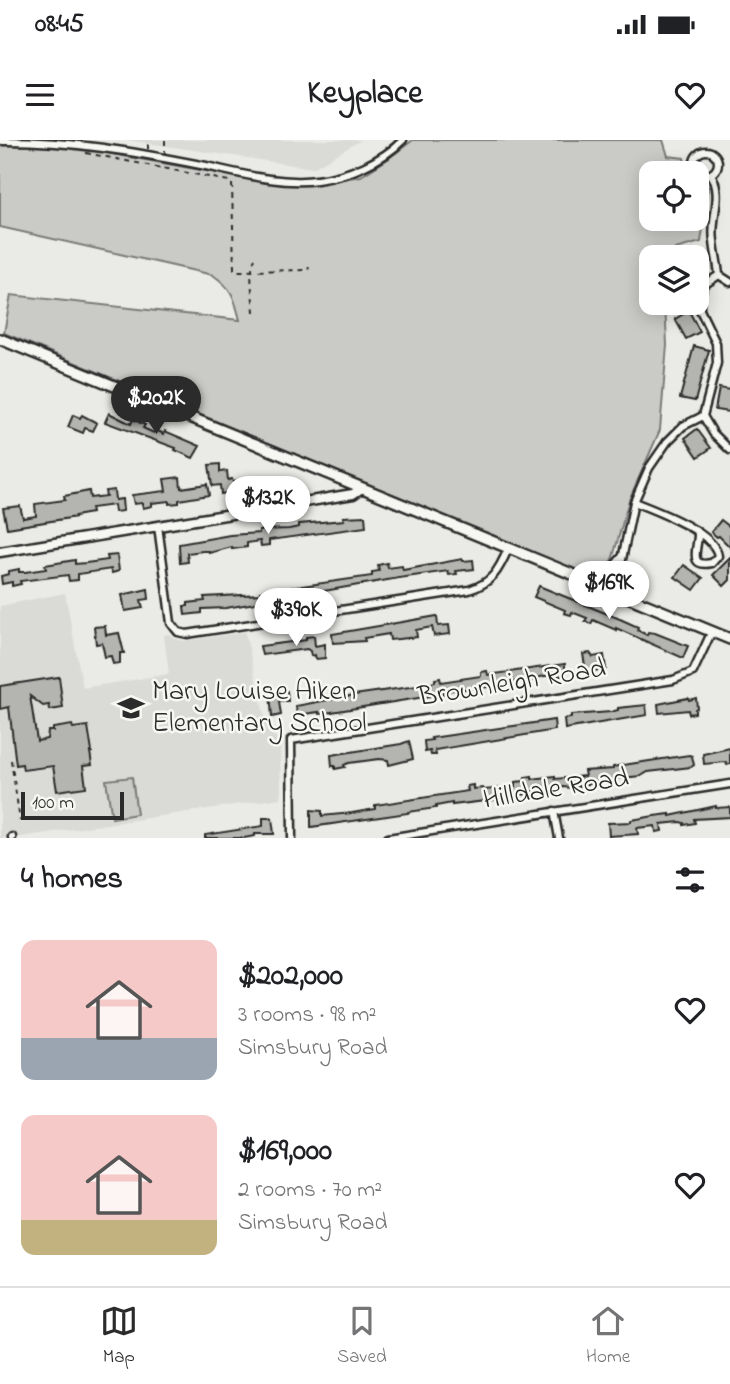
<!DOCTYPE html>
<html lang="en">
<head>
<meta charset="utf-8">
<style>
  body { margin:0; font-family:"Indie Flower",sans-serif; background:#f6f6f6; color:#202124; height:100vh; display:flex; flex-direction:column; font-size:26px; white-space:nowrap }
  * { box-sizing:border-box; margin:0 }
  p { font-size:23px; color:#757577 }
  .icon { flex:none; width:38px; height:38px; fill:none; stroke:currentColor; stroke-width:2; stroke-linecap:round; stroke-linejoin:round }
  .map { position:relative; height:698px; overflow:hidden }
  .details { display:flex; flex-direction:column; background:#fff; flex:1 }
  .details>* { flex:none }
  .controls { position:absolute; left:639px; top:21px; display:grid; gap:14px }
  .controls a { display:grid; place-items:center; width:70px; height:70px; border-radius:14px; background:#fff; box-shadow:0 4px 18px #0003; font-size:35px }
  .scale { position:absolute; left:21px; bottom:18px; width:103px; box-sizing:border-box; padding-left:7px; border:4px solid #2b2b2b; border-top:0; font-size:19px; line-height:24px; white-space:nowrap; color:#2b2b2b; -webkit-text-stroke:5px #f6f6f2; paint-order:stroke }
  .price { position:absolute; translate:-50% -60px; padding:0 16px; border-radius:24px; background:#fff; color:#222; font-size:23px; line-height:46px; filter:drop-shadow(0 2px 4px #0008) }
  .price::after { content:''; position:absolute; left:50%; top:42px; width:21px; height:16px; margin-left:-10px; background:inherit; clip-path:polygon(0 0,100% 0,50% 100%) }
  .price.current { background:#2b2b2b; color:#fff }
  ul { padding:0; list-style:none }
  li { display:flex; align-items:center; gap:21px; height:175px; padding:0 21px }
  li span { display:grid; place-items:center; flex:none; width:196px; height:140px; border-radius:14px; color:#555 }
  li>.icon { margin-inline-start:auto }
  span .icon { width:84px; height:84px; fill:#fffc; stroke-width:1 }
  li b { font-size:30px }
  h2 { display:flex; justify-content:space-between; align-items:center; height:84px; padding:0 21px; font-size:30px }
  .status { display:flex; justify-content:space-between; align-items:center; height:49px; padding:0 35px; background:#fff; direction:ltr }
  .status svg { height:19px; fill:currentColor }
  header { display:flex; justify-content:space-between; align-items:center; height:91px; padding:0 21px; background:#fff; font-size:32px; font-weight:800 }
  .tab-bar { display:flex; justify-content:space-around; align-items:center; height:98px; border-top:2px solid #e0e0e0; background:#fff; font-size:19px; color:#757577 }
  .tab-bar a { display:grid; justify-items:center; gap:4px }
  .tab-bar .current { color:#2b2b2b }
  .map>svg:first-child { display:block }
</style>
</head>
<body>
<div class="status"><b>08:45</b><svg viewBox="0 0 49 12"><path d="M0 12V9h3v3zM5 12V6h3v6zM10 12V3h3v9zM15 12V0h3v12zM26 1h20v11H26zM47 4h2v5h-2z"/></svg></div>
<header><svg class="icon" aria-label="menu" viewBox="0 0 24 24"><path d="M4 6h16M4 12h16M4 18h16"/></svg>Keyplace<svg class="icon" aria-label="heart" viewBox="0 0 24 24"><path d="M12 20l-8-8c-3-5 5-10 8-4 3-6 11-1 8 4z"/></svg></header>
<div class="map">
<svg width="730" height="698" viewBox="0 0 730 698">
  <rect width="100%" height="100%" fill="#eaeae6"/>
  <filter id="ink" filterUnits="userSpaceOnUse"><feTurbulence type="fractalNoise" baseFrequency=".0143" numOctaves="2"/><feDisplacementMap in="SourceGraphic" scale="14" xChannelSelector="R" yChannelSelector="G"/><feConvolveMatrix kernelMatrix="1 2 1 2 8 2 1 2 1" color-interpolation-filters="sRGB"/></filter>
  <g filter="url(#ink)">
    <g fill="#dadad6">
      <path d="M127 0H361L313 28Z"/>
      <path d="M65 453 83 548 169 534 164 495 169 494 176 499 185 501 245 492 267 588 280 601 281 658 14 698H0V466Z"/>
    </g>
    <g fill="#cacac7" stroke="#7a7a79" stroke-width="2">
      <path d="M413 0H663L668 16 684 18 687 33H651V79H696L697 39 709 47 701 102 675 109 670 117H651V163H665L667 205 660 290 629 360 613 417 602 442 4 193 11 155 240 180C234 157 233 149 213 135L0 87V5L68 6 284 45 325 42 361 36 388 19Z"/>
      <path d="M132 637 137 674 112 678 106 640Z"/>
    </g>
    <g fill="#b4b4b1" stroke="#2b2b2b" stroke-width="2">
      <path d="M689 171 700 192 686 199 675 179Z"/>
      <path d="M694 206 709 210 695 261 680 258Z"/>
      <path d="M719 248 730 250V272L715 270Z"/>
      <path d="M109 273 131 284 133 279 145 285 143 288 154 293 156 290 164 294 165 291 200 306 193 318 175 310 176 308 105 282Z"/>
      <path d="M73 275 80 278 82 275 97 283 93 291 85 288 83 293 68 287Z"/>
      <path d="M697 289 711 308 698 317 685 298Z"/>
      <path d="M220 324V332L227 331 228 340 232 339 233 342 258 338 260 346 221 354 220 345 212 346 209 325Z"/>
      <path d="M180 337 181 348 207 344 209 355 179 360V363L169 364V361L152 363V366L143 368 142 363 134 364 132 355 166 351 164 339Z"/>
      <path d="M114 350 115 360 122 359 123 371 115 372 114 365 91 368 92 373 75 376 76 377 7 388 3 368 20 366 23 378 36 376 35 364 65 360 64 356 89 351 90 358 106 356 105 351Z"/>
      <path d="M365 376 366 387 269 400V405L261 406 260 401 247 403V407L232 409V407L209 413V411H203L187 413 188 422 180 423 179 404 230 395 259 393V390L289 389 299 387V384L344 380 343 377Z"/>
      <path d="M721 380 730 387V407L719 396 717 397 711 392Z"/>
      <path d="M117 415 119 431 112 433 111 429 78 434V440L69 441 68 435 20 441 21 444 12 446V442L2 444 1 436 9 434V431L19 429V432H25L46 429 45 425 75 420V424L86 423 108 420 107 416Z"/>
      <path d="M730 418V440L724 446 713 435Z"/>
      <path d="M462 419 463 421 473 420 474 429 456 431 457 434 449 435 448 431 399 438 226 468 202 469V473L185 475 184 466H188V463L205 461 204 457 261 454 260 452 372 436V432L379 431 378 425 387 423 388 428 402 426 403 430Z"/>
      <path d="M684 425 703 438 694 450 675 437Z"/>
      <path d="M539 446 620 479 638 487 637 490 647 495 648 492 655 493 688 506 683 518 616 488V490L593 480 591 484 585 481 587 478 572 472 571 475 564 473 565 470 534 457Z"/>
      <path d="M148 449 149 459 141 460 143 468 125 471 122 455Z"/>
      <path d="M437 476 438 486 449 485 450 494 434 496 432 487 416 490 417 497 390 500 389 494 364 498 365 501 333 503 332 494Z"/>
      <path d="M105 486 106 495 119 493 124 513H120V523L113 524 111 516 105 517 102 503 96 504 94 487Z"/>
      <path d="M314 496 315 506 325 504V518L316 519 315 515 311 516 310 511 307 509 262 515 260 506 306 500V497Z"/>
      <path d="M590 513 593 517 604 515 606 529 586 532 583 514Z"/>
      <path d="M565 524V536H544L537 538V540L499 543V546L443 551V554L406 560 319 574V572L297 575 296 566 354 555 424 545 435 542V539L440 538 441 542 481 536V532L487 531 488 535Z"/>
      <path d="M59 537 63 568 50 570 49 565 43 566 30 556 37 601 47 599 48 591H53V588L72 585 73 588 88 586 92 612H90L92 625 83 626 86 647 57 651 53 626 23 630 22 624 16 625 9 567 0 569V546Z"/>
      <path d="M287 551 288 561 279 562 281 575 272 577 270 553Z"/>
      <path d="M688 558 689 560 696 558 697 568 695 569V573L689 574 688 570 659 573 658 564Z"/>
      <path d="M646 565 647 575 565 589 564 579 571 578V575L611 572 618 570V568Z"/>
      <path d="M554 580 555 590 435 610 436 615H431L430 611 425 612 424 601 432 600 431 598Z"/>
      <path d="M409 601 413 619 389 625 388 620 379 619 349 623 344 625 345 627 335 629V626H332L331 615 401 604Z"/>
      <path d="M730 608V624L727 625 726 622 704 624 703 614Z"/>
      <path d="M689 615 692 616 694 625 691 627 648 632 641 636 601 640 598 642 571 648 563 647 540 652 528 651V654L501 657V659L452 665V663L436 666V668L408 672V673L311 687V670L322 671V676L352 673 375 669V665L468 651 467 646 473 645V649L483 648 484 650 515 647V642L525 641V637L532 636V639L555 636V639L585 636 584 631 613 629V627L623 625Z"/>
      <path d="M716 666V668L730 667V677L694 679 695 683 684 685V683L680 682 661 684 662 691 656 692 655 686 637 688 638 694 609 696 608 683 631 682V680L654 676 670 674V676Z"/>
      <path d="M263 678H272L274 694H255V696L244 698H205V695L263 686Z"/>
    </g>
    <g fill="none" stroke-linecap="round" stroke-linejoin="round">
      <g stroke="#2b2b2b" stroke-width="11">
        <g id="minor">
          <path d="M0 1C68 0 135 12 201 25 239 33 279 45 317 40 348 36 381 22 403 0"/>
          <circle cx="706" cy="23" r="12"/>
          <path d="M711 34C724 56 710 78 714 101 715 113 718 124 719 135"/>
          <path d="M730 142 719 135 704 145 700 158V170L716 203 717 223 703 276 713 293 730 310"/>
          <path d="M634 362C654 370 715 392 718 416L712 423C687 428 698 409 698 394"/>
          <path d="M158 386 171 483 178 492 187 494 469 450C492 443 499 430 508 409"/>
          <path d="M606 449 615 425 621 418"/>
          <path d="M615 453 634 362 649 328 667 302 683 286 703 276"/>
          <path d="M554 671 559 698"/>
          <path d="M12 697V698"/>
          <path d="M292 698 291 600 673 540 693 532 712 491"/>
          <path d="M388 698 730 644"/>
        </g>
      </g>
      <g stroke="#2b2b2b" stroke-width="13">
        <path id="tertiary" d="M0 412 353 354 362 348"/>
      </g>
      <g stroke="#2b2b2b" stroke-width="14">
        <path id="secondary" d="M0 199 730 499"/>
      </g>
      <g stroke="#2b2b2b" stroke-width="2" stroke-dasharray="5 5" stroke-linecap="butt">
        <path d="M165 0V13"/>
        <path d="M148 9V0"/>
        <path d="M86 13 229 41 232 44 234 129 238 131 308 130 309 127"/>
        <path d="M254 172C253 156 248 132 255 118"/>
        <path d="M11 620 20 681"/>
      </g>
      <use href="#minor" stroke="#f6f6f2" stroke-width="6"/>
      <use href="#tertiary" stroke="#f6f6f2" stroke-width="8"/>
      <use href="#secondary" stroke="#f6f6f2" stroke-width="9"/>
    </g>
  </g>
  <defs>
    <g id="school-bare" transform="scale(2.1)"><path d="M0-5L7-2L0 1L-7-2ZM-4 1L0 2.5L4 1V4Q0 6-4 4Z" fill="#2b2b2b" stroke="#f6f6f2" stroke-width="2.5" paint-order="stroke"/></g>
  </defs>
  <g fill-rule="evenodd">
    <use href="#school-bare" x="131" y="568"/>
  </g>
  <g text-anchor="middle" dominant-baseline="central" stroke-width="5" stroke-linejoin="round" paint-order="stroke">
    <g font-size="28" fill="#2b2b2b" stroke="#f6f6f2">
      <text transform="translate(512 544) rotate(-9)">Brownleigh Road</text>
      <text transform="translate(556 650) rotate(-9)">Hilldale Road</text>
    </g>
    <g font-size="28" fill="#2b2b2b" stroke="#f6f6f2" text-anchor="start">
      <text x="152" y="552">Mary Louise Aiken<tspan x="152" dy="32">Elementary School</tspan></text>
    </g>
  </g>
</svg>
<div class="controls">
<a><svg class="icon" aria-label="locate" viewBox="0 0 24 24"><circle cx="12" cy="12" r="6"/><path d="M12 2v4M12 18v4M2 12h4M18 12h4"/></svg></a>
<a><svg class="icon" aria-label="layers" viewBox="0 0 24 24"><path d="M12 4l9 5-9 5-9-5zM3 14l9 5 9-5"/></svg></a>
</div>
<div class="scale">100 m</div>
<b class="price current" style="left:156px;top:296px">$202K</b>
<b class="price" style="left:268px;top:396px">$132K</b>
<b class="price" style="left:609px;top:481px">$169K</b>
<b class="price" style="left:296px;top:508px">$390K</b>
</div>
<section class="details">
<h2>4 homes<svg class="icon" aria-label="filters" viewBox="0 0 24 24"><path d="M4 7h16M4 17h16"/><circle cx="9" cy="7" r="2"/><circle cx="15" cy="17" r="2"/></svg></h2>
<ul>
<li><span style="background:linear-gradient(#f6c9c9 70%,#9aa5b1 0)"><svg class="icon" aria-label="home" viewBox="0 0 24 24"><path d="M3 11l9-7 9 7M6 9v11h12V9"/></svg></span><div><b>$202,000</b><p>3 rooms · 98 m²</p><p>Simsbury Road</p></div><svg class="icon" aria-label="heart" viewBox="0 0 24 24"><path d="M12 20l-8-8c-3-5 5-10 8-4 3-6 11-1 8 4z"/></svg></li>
<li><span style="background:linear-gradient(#f6c9c9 75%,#c2b280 0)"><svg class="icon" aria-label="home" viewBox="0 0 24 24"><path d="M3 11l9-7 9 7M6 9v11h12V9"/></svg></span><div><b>$169,000</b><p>2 rooms · 70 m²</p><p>Simsbury Road</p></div><svg class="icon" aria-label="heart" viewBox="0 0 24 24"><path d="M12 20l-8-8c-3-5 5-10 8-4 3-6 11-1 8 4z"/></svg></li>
</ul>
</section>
<nav class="tab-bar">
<a class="current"><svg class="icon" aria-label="map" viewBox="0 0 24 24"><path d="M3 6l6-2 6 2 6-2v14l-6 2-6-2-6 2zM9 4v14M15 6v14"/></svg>Map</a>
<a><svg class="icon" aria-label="saved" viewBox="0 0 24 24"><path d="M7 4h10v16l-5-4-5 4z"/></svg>Saved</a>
<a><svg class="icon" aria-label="home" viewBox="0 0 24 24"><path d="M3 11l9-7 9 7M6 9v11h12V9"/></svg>Home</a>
</nav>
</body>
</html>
